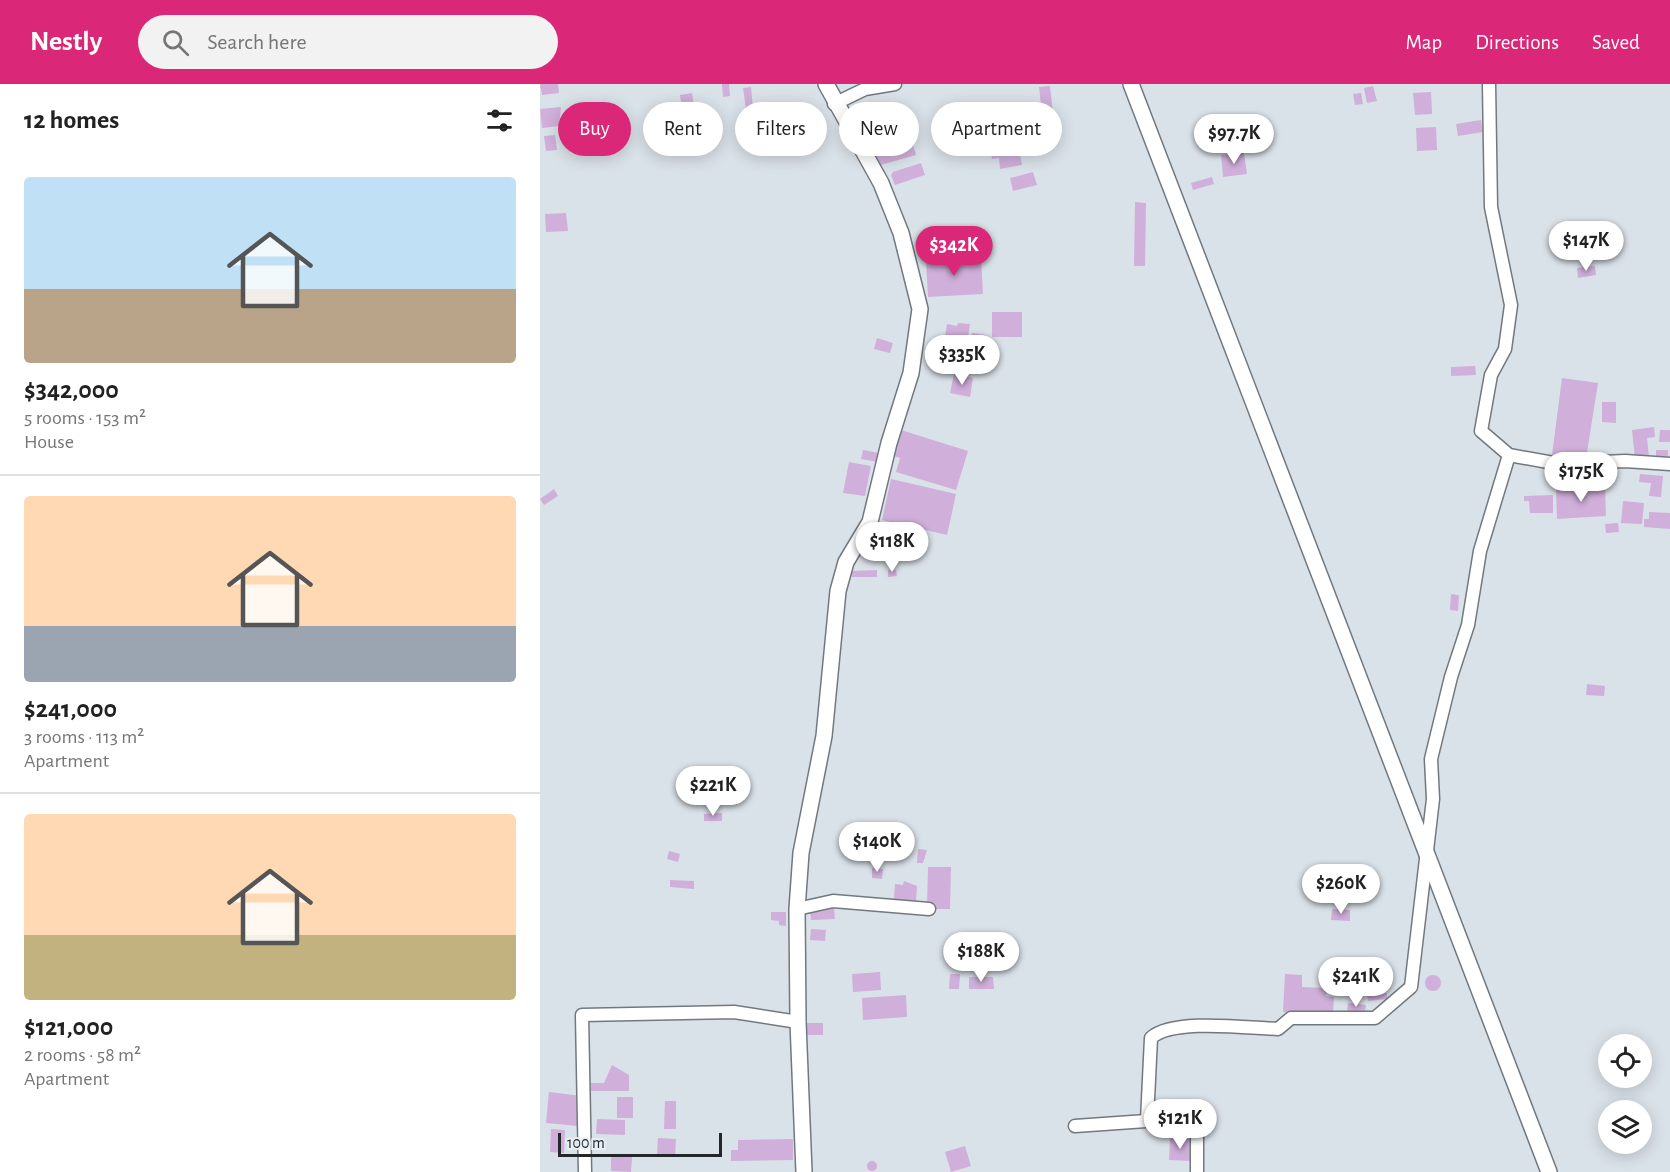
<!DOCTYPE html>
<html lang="en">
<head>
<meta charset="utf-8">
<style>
  body { margin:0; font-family:"Alegreya Sans",sans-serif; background:#f2f2f2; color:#222; height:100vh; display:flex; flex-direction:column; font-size:22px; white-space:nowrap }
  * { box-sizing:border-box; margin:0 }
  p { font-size:20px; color:#767676 }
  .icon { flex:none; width:33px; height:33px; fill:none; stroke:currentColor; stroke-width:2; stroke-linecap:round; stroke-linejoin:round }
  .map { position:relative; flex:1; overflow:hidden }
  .drawer { display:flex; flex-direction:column; background:#fff; width:540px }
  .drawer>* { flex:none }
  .banner { position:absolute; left:18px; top:18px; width:570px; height:54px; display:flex; gap:12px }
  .buttons { position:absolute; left:1058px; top:950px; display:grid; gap:12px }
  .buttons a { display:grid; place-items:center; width:54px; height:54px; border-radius:50%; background:#fff; box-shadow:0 3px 15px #0003; font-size:30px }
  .scale { position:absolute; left:18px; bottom:15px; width:164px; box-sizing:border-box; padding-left:6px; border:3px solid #232729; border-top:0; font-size:16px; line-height:21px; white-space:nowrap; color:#232729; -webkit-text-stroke:4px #e7f0f6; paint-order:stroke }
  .price { position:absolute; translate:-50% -51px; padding:0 14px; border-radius:21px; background:#fff; color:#222; font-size:20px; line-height:39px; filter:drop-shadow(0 2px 3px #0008) }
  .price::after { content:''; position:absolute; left:50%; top:36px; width:18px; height:14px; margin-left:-9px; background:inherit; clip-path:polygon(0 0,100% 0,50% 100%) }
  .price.current { background:#db2777; color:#fff }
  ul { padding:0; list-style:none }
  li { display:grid; align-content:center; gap:12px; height:318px; padding:0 24px }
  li+li { border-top:2px solid #e0e0e0 }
  li span { display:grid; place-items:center; height:186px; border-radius:6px; color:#555 }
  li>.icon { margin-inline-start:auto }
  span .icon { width:108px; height:108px; fill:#fffc; stroke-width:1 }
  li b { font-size:26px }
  h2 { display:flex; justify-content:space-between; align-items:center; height:72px; padding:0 24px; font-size:26px }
  .pill { padding:0 21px; border-radius:27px; background:#fff; box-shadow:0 3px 15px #0003; font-size:21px; line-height:54px }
  .pill.current { background:#db2777; color:#fff }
  header { display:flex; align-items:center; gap:36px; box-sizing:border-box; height:84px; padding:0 30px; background:#db2777; color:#fff }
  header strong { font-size:28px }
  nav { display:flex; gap:33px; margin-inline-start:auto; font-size:21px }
  .search { width:420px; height:54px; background:#f2f2f2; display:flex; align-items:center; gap:15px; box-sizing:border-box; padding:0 21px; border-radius:33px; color:#767676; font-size:22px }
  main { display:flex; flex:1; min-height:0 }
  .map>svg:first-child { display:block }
</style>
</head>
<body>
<header>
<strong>Nestly</strong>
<div class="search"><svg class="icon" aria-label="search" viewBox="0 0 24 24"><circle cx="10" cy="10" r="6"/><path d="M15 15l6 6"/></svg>Search here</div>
<nav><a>Map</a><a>Directions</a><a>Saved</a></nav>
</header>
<main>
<section class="drawer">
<h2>12 homes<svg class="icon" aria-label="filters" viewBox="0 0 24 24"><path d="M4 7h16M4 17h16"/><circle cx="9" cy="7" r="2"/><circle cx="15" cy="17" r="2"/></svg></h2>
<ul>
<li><span style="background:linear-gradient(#bfe0f5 60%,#b9a48a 0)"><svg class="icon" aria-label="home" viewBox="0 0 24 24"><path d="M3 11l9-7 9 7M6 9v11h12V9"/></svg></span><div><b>$342,000</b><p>5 rooms · 153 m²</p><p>House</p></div></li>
<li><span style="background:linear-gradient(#ffd9b3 70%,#9aa5b1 0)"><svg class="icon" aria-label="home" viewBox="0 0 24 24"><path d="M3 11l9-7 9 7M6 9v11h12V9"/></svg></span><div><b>$241,000</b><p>3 rooms · 113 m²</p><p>Apartment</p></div></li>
<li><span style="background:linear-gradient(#ffd9b3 65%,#c2b280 0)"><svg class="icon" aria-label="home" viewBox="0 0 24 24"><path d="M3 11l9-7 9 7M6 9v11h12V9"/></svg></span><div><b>$121,000</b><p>2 rooms · 58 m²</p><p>Apartment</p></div></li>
</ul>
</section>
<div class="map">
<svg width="1130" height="1088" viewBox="0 0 1130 1088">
  <rect width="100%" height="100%" fill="#dae2e9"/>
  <g fill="#d0afda">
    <path d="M0 0H18L19 9 2 11Z"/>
    <path d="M182 0H189L190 12 183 13Z"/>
    <path d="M510 2 513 29 483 33 482 24 501 21 499 3Z"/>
    <path d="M833 2 837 17 827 19 824 4Z"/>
    <path d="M211 3 213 24 206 25 203 4Z"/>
    <path d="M891 8 892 30 875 31 873 9Z"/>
    <path d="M152 9 155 29 143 31 140 11Z"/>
    <path d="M821 9 823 20 815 21 813 10Z"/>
    <path d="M231 19 232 27 225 28 224 20Z"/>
    <path d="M21 23 19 42 2 44 0 25Z"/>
    <path d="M461 26 464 44 475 42 482 81 460 85 459 74 452 75 444 29Z"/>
    <path d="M279 31 284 50 265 55 260 37Z"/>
    <path d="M941 36 943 48 918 52 916 40Z"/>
    <path d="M896 43 897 66 877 67 876 44Z"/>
    <path d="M726 48 728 58 718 60 715 50Z"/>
    <path d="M512 49 513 58 489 62 487 54Z"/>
    <path d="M15 51 17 66 6 67 4 52Z"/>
    <path d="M253 53 258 69 254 70 248 54Z"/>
    <path d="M371 54 376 71 337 82 333 65Z"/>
    <path d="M704 69 707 90 683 93 681 71Z"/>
    <path d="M381 79 385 91 355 101 351 91 353 88Z"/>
    <path d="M493 88 497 101 473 107 470 94Z"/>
    <path d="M672 93 674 100 653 106 651 99Z"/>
    <path d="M595 118 606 119 605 182H594Z"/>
    <path d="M26 129 28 147 6 148 5 130Z"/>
    <path d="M441 173 443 210 388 213 386 176Z"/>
    <path d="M1055 182 1056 191 1038 194 1037 184Z"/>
    <rect x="452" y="228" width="30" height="25"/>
    <path d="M418 239 430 240 426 267 403 264 407 240 417 242Z"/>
    <path d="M432 249 446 251 442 283 428 282Z"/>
    <path d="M337 254 353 259 350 269 334 265Z"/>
    <path d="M935 282 936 291 911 292V283Z"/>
    <path d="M414 290 433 294 430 313 410 309Z"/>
    <path d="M1022 294 1058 299 1046 375 1012 371Z"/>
    <path d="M1062 318H1076V339L1062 338Z"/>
    <path d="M1114 343 1115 353 1107 354 1109 373 1095 375 1092 346Z"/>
    <path d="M361 346 428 367 416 406 356 388 360 374 353 372Z"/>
    <path d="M1120 346H1130V358H1119Z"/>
    <path d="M323 366 339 369 338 378 321 375Z"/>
    <path d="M1116 366H1128V376L1116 375Z"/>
    <path d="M309 378 331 382 325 412 303 409Z"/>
    <path d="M1100 390 1123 392 1121 413 1109 412 1111 399 1099 398Z"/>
    <path d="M351 395 416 410 407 451 342 436Z"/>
    <path d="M1065 404 1066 432 1017 435 1016 406Z"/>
    <path d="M14 405 18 412 4 421 0 415Z"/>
    <path d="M1013 411V429H990L989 417H984V412Z"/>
    <path d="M1083 417 1104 419 1102 440 1081 439Z"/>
    <path d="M1109 428 1130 429V445L1104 443V435H1109Z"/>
    <path d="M1078 439 1079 448 1066 449 1065 440Z"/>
    <path d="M337 486V493H312V487Z"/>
    <path d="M348 486H356L357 492 348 493Z"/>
    <path d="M911 510 919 511 918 527 910 526Z"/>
    <path d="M1047 600 1065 602 1064 612 1046 611Z"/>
    <path d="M182 729V737H164V730Z"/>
    <path d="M378 765 387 766 383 779H377Z"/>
    <path d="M129 767 140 770 138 778 127 775Z"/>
    <path d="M388 783H411L410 825H387Z"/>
    <path d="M332 784 343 785 342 795 332 794Z"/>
    <path d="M130 796 154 797V805L130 803Z"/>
    <path d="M364 797 377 802 376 817 354 815 355 800 363 801Z"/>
    <path d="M294 823 295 835 271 836 270 825Z"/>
    <path d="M792 825 810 826V837L791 836Z"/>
    <path d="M231 828H246V842L239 841V837L231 836Z"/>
    <path d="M271 845 286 846 285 857 270 856Z"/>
    <path d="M340 888 341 906 313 908 312 890Z"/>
    <path d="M410 890H420L419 905H409Z"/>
    <path d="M745 890 762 891V903L787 904 786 912 794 913 793 930 743 928Z"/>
    <circle cx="893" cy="899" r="8"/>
    <path d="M429 893H453L454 905H429Z"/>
    <path d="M847 909V915L828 917 827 911Z"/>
    <path d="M366 911 367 933 323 936 322 914Z"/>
    <path d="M808 919 826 921 825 929 807 927Z"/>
    <rect x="266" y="939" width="17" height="12"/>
    <path d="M72 981 89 991V1007H51V999H64Z"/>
    <path d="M9 1008 42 1012 38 1042 6 1039Z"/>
    <rect x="77" y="1013" width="16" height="21"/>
    <path d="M125 1017H136V1045H124Z"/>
    <path d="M57 1035 85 1036V1051L56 1050Z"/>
    <path d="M11 1045 25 1046 24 1069 10 1068Z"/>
    <path d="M118 1054 136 1055 135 1072 117 1071Z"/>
    <path d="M630 1054 652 1055 651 1077 629 1076Z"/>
    <path d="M253 1055V1076L191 1077V1066H198V1056Z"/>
    <path d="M425 1062 431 1082 411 1088 405 1068Z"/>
    <path d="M71 1073H92L91 1088 71 1087Z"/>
    <circle cx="332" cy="1082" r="5"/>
  </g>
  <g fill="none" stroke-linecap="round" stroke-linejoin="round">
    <g stroke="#71797f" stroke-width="15">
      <g id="minor">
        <path d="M949 0 951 123 971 221 965 265 951 291 941 347 969 371 1019 380 1085 377 1130 380"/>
        <path d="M294 20 325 5 355 0"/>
        <path d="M257 825 293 817 389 825"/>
        <path d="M607 1036 611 954C633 934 707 944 738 945L751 934H835L871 903 893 715 891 675 911 593 928 541 940 467 969 371"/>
        <path d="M535 1042 649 1034 657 1047V1088"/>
        <path d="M45 1088 42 931 194 928 258 938"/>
      </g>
    </g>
    <g stroke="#71797f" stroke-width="18">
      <g id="tertiary">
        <path d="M591 0 1009 1088"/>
        <path d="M264 1088 258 938 257 825 261 769 284 652 298 507 306 478 330 438 349 359 371 289 380 225 361 149 341 99 286 0"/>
      </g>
    </g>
    <use href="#minor" stroke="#fff" stroke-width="12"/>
    <use href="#tertiary" stroke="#fff" stroke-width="15"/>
  </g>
</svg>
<div class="buttons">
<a><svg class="icon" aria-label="locate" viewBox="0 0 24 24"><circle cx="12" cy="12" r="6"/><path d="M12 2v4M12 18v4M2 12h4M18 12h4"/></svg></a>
<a><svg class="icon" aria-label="layers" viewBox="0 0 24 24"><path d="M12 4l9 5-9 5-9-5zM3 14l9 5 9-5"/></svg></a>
</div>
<div class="scale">100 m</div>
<b class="price" style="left:694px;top:81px">$97.7K</b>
<b class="price" style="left:1046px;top:188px">$147K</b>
<b class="price current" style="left:414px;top:193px">$342K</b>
<b class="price" style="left:422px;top:302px">$335K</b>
<b class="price" style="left:1041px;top:419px">$175K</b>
<b class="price" style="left:352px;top:489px">$118K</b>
<b class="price" style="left:173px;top:733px">$221K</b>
<b class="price" style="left:337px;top:789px">$140K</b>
<b class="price" style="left:801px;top:831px">$260K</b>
<b class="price" style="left:441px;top:899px">$188K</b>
<b class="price" style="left:816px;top:924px">$241K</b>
<b class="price" style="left:640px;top:1066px">$121K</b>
<div class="banner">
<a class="pill current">Buy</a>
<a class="pill">Rent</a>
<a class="pill">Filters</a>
<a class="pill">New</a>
<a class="pill">Apartment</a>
</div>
</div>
</main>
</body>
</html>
